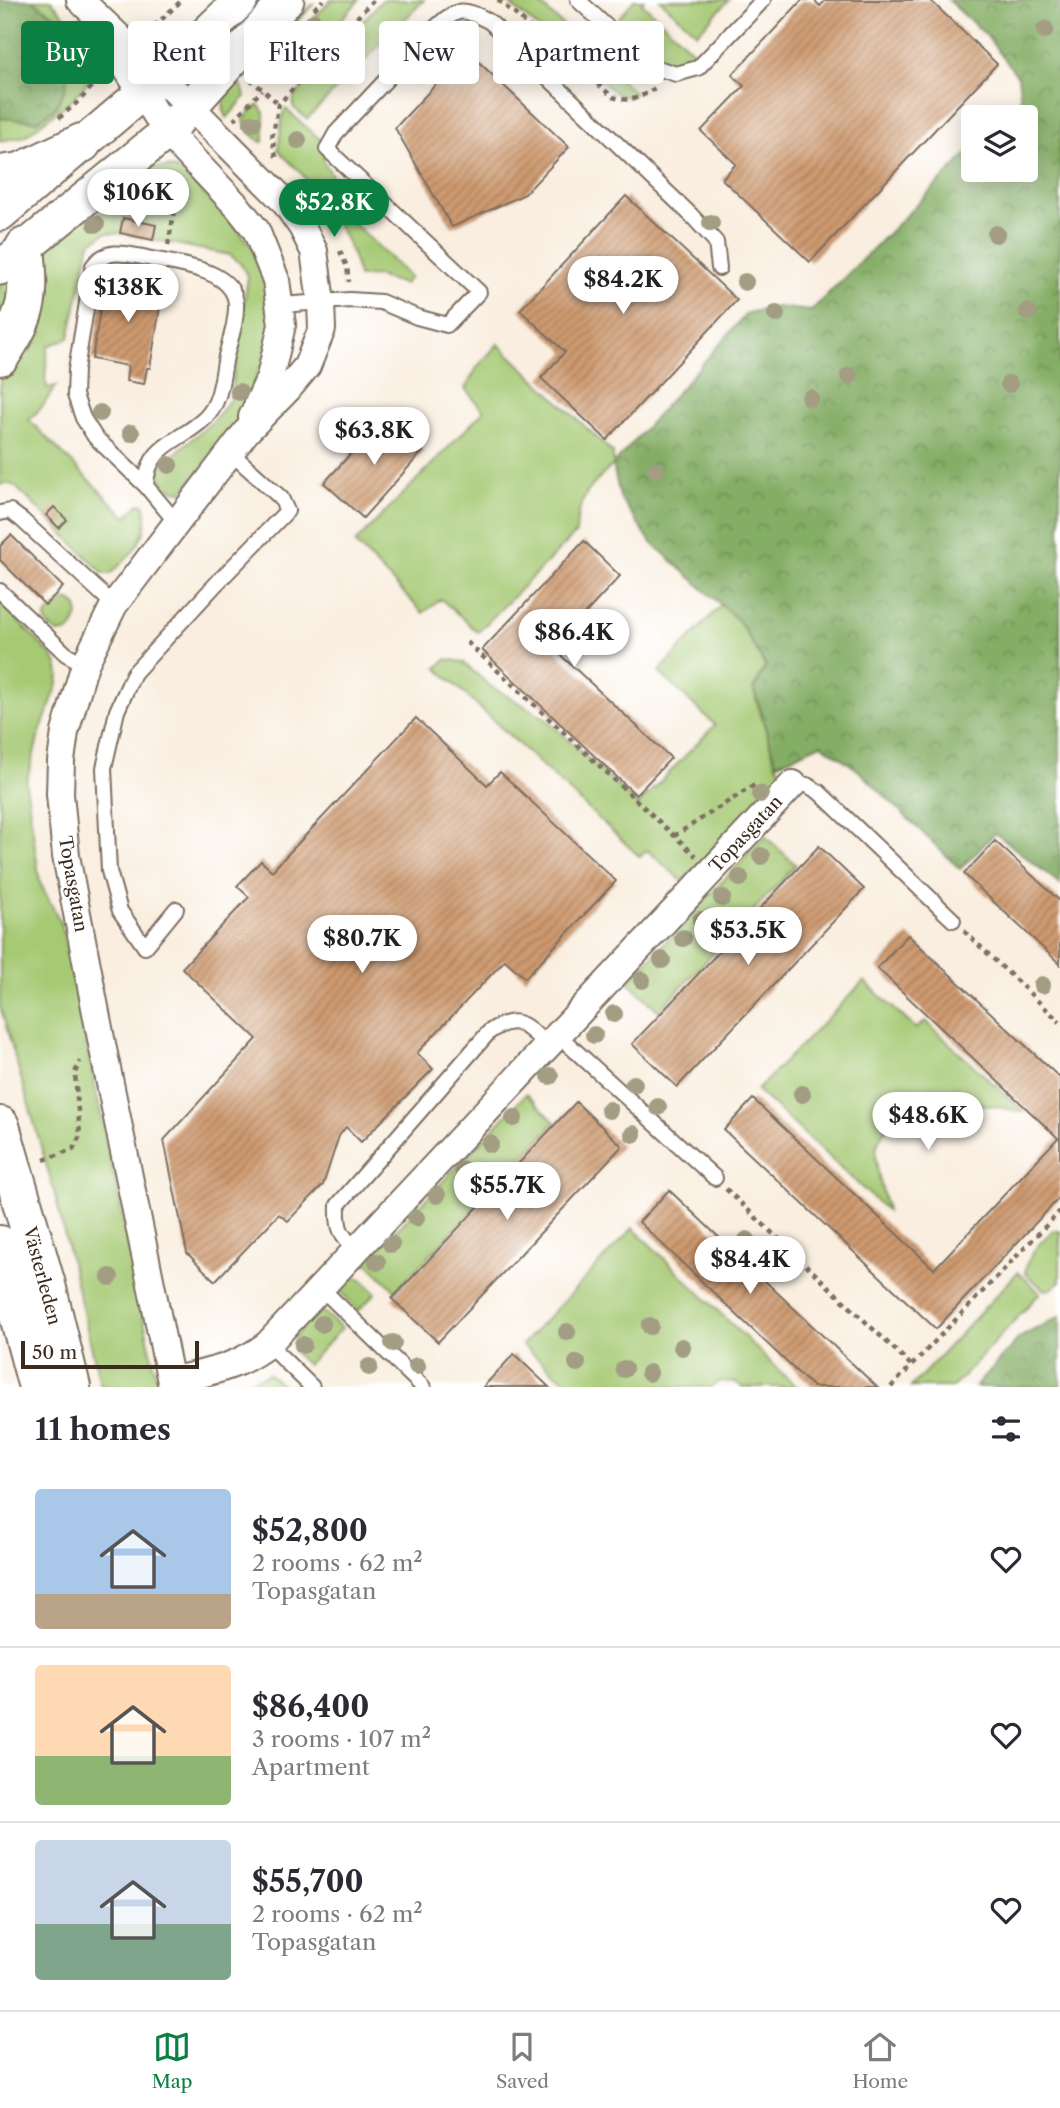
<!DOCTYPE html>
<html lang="en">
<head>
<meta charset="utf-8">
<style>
  body { margin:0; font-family:"Libre Caslon Text",serif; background:#f2f2f3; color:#2b2b33; height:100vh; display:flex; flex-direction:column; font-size:26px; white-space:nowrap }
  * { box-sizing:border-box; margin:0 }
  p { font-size:23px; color:#7c7c81 }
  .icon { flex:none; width:38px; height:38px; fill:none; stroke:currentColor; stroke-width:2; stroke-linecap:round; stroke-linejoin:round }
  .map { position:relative; height:1387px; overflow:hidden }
  .drawer { display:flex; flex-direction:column; background:#fff; flex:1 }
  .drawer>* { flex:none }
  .banner { position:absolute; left:21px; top:21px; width:700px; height:63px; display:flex; gap:14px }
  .tools { position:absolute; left:961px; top:105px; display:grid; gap:14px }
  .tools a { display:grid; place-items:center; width:77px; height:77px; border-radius:7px; background:#fff; box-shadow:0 4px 18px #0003; font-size:35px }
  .scale { position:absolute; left:21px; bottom:18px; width:178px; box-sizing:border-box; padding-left:7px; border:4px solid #3b2a1e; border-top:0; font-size:19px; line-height:24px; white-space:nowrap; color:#3b2a1e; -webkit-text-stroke:5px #fff; paint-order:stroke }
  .price { position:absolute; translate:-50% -60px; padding:0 16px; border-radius:24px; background:#fff; color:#222; font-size:23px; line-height:46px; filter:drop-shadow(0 2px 4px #0008) }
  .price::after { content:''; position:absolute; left:50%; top:42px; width:21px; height:16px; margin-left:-10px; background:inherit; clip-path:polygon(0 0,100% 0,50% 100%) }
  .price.active { background:#0b8043; color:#fff }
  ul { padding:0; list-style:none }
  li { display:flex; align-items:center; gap:21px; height:175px; padding:0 35px }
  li+li { border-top:2px solid #e1e1e2 }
  li span { display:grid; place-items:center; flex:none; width:196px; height:140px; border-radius:7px; color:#555 }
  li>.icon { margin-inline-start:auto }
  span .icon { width:84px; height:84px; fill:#fffc; stroke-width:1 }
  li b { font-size:30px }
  h2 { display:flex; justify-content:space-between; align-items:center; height:84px; padding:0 35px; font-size:30px }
  .chip { padding:0 24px; border-radius:7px; background:#fff; box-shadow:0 4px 18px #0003; font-size:24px; line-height:63px }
  .chip.active { background:#0b8043; color:#fff }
  .menu { display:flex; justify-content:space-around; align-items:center; height:98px; border-top:2px solid #e1e1e2; background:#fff; font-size:19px; color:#7c7c81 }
  .menu a { display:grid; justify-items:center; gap:4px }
  .menu .active { color:#0b8043 }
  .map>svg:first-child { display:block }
</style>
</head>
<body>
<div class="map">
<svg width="1060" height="1387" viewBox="0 0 1060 1387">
  <defs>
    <pattern id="forest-crowns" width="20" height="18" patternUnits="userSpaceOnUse" patternTransform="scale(1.75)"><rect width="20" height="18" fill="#84ad65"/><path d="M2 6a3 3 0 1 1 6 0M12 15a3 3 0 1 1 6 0" fill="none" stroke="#6d8d53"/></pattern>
    <pattern id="building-hatch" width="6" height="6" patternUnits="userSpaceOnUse" patternTransform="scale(1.75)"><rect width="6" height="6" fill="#ce9a70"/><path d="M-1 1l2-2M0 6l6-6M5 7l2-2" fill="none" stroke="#a87e5b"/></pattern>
  </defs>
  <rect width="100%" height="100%" fill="#fff"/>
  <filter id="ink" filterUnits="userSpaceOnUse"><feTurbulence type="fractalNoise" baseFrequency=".0143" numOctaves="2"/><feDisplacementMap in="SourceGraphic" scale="14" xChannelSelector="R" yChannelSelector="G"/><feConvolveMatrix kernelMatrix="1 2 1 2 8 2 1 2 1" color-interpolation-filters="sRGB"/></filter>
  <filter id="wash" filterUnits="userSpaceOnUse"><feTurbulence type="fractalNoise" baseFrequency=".00686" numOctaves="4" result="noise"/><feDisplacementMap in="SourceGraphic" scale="28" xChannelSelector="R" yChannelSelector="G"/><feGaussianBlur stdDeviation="1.57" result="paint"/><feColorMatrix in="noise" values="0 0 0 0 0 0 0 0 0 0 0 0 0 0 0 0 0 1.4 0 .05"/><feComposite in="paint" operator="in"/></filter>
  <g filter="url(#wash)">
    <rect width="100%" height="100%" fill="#f9eedf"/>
    <g fill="#a6c973" stroke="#707a48" stroke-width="2">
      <path d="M32 0H51L90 46 94 66 87 83 69 102 25 136 0 141V118L38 121 57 17Z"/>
      <path d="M331 0H359L295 70 274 75 265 71Z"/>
      <path d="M382 0H424L307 119 293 107 294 97Z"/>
      <path d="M505 0H536L635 93 629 97 618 95Z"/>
      <path d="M634 0H644L642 3 695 53C684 64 674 67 660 58L618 19Z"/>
      <path d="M660 0H729L697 33Z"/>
      <path d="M314 4 255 66 251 65 250 63 288 23Z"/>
      <path d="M176 25 187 31C175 42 168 45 151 42L165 29Z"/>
      <path d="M234 79 243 88 245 97 227 118C219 104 225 91 234 79Z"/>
      <path d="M259 105 264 113V141L261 142 250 132 244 121 250 111Z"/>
      <path d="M286 109 322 141 324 162 334 179 323 194 410 277 404 284 377 276 358 277C354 242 323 200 301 173 294 165 284 158 278 149L283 113Z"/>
      <path d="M168 167 181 171 233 223 253 249 266 280 273 315 262 363 241 417 183 491C168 491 161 485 160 469 181 443 213 428 230 399L248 277 240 263 230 255 120 233H105L90 243 69 338 48 346 45 378 47 388 56 386 42 407 29 420 126 517 139 504H144C154 533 130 557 110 574H104L15 486 7 483 0 485V379L21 346 42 259 49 245 138 174 154 168Z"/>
      <path d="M16 270 0 332V283Z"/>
      <path d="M498 344 613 453V465C590 486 577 499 576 533L478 632 441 599 423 613 355 543 484 411 465 389 478 366Z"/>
      <path d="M66 600C85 605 78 619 70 631L58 633 48 626 45 619 48 613Z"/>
      <path d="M0 602 50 654 57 664 59 674 58 684 39 735 26 783 40 883 61 923 158 1387H101L54 1191 0 1006Z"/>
      <path d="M721 605 739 621 765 666 753 689 776 764 786 777 682 881 647 850 640 857 437 668 446 659 463 662 490 686 544 717 638 805 715 725 659 672Z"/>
      <path d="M765 836 796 865 659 1011 628 982Z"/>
      <path d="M864 981 916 1029 925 1021 1024 1112C980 1104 925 1088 890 1124 882 1132 875 1145 876 1158 877 1175 884 1193 887 1211L757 1090Z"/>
      <path d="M526 1094 555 1122 396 1291 366 1262Z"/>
      <path d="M633 1228 796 1387H742L736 1382 720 1381 711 1387H572L522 1345Z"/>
      <path d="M1053 1231H1060V1282L1051 1289 1044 1290 1025 1273C1028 1255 1039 1242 1053 1231Z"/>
      <path d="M1018 1272 1040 1293 953 1387H911Z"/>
      <path d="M351 1277 360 1278 376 1293 358 1311 340 1291 341 1287Z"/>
      <path d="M321 1310 342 1328 307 1365C302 1360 293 1354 293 1346 291 1334 312 1316 321 1310Z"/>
      <path d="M269 1374 285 1387H233Z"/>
    </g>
    <g fill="url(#forest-crowns)" stroke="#606c42" stroke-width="2">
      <path d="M0 0H32L57 17 70 50 66 87 56 107 38 121 0 118Z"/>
      <path d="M948 0H1060V884L995 833 960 869 858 770 821 744 776 764 754 688 766 666 739 621 650 541 620 497 613 465 747 313 777 307 811 311 973 148V170H1026V117H1003L1021 100 1018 77 986 35Z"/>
      <path d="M1060 1316V1387H975L1019 1338Z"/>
    </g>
    <g id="blocks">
      <g fill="url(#building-hatch)">
        <path d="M802 0H814L820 6 826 0H930L997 64 810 262 722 179 736 164 701 131 744 86 732 75Z"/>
        <path d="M467 51 569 147 525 194 452 227 395 128Z"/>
        <path d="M280 66 286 72 280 78 274 73Z"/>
        <path d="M626 196 737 300 607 440 541 378 565 352 520 310Z"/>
        <path d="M123 218 156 225 153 240 120 233Z"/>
        <path d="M106 273 164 282 150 368H147L144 384 126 381 128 366 92 359Z"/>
        <path d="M385 416 423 451 363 518 324 483Z"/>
        <path d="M54 507 67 520 59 528 46 515Z"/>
        <path d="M11 535 63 587 45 605 0 560V546Z"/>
        <path d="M584 541 620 576 553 648 671 758 636 795 482 650Z"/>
        <path d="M416 718 487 785 500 772 616 881 525 978 505 960 417 1053 433 1069 361 1142 346 1127 339 1136 323 1185 288 1221 279 1214 215 1281 187 1253 164 1140 257 1039 182 968 249 897 237 886 261 861 272 871Z"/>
        <path d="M995 841 1060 901V964L964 874Z"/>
        <path d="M819 846 864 889 677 1087 632 1044Z"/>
        <path d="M908 935 1060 1078V1197L936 1329 724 1130 753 1099 934 1269 1058 1138 877 968Z"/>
        <path d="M576 1102 622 1146 438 1342 392 1299Z"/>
        <path d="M669 1190 877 1387H813L639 1222Z"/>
        <path d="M514 1354 549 1387H483Z"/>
      </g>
    </g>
  </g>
  <g filter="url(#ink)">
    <use href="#blocks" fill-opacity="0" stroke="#7e6f62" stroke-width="2"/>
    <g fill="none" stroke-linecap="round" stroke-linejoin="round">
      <g stroke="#7e6f62" stroke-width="18">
        <g id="service">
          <path d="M578 0 648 65 676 74 698 68 763 0"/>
          <path d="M281 305 350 300 381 302 417 317 447 325 479 292 327 149 336 133 435 28C458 7 463 7 490 22L691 215 716 242 719 268"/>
          <path d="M146 486C147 443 182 442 206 417 221 402 222 376 226 356 230 340 237 321 236 304 234 268 174 264 147 258 127 254 107 247 93 266L76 370 75 395 83 418 95 437 146 486 176 522"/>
          <path d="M0 513 10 511 22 520 114 605"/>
          <path d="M0 591 66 654 85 664"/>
          <path d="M793 784 807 785 819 792 953 920"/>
          <path d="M176 909 145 947 120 911 109 871 104 768 117 711 134 673 216 584 287 511 281 498 230 452"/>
          <path d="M558 1035 715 1178"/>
          <path d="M357 1250C340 1235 337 1228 338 1205L489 1032C518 1012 526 1026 548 1046"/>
          <path d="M321 1288 423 1387"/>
          <path d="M268 1344 312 1387"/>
        </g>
      </g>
      <g stroke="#7e6f62" stroke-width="30">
        <g id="minor">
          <path d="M80 0 161 77 284 201 302 227 314 251 321 302 322 329 307 366 288 389 246 432 114 605 85 664 65 732 61 761 60 794 66 856 103 1049 172 1387"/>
          <path d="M105 35 167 132 237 206 256 230 276 280 282 325 270 377 252 417"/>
          <path d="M171 1381C208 1372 237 1368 268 1344L793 784"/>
        </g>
      </g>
      <g stroke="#7e6f62" stroke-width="37">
        <g id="tertiary">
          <path d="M0 214 161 77 241 0"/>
          <path d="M0 268 167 132 287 0"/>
        </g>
      </g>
      <g stroke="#7e6f62" stroke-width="42">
        <g id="trunk">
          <path d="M0 175 21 172 82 143"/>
          <path d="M0 356C29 312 30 299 25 247"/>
          <path d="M0 1126 46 1285 71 1387"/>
          <path d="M0 1245 38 1387"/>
        </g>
      </g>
      <g stroke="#7e6f62" stroke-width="4.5" stroke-dasharray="5 5" stroke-linecap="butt">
        <path d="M498 0 613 97C632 103 641 97 657 87"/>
        <path d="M314 9 323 0"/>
        <path d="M147 33 182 0"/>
        <path d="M250 79 279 104"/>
        <path d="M59 118 81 99 102 75"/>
        <path d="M234 120 262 90"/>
        <path d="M276 157 272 137 279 104 373 0"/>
        <path d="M168 245 180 181"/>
        <path d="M340 251 347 267 349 282"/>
        <path d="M467 642 696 856"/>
        <path d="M674 836 756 784"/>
        <path d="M964 931 1060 1022"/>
        <path d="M44 1160 73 1149 80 1136 75 1073 80 1061"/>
        <path d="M726 1189 911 1365"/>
        <path d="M891 1387 1060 1211"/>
      </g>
      <use href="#service" stroke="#fff" stroke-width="14"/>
      <use href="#minor" stroke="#fff" stroke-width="26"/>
      <use href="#tertiary" stroke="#fff" stroke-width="33"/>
      <use href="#trunk" stroke="#fff" stroke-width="38"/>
    </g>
    <g fill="#a29d83">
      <circle cx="314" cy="22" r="9"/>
      <circle cx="1045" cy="30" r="9"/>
      <circle cx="292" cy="50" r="9"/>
      <circle cx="252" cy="123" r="9"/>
      <circle cx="298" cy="140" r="9"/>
      <circle cx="146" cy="202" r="9"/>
      <circle cx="711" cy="223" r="9"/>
      <circle cx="96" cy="224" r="9"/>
      <circle cx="996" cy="234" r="9"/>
      <circle cx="745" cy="282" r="9"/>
      <circle cx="1028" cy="312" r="9"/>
      <circle cx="776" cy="314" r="9"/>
      <circle cx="849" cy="376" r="9"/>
      <circle cx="1009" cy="384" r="9"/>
      <circle cx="239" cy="392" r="9"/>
      <circle cx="810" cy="398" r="9"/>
      <circle cx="100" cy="413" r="9"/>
      <circle cx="131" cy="433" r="9"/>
      <circle cx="169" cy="465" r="9"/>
      <circle cx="656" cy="470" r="9"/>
      <circle cx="760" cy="794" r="9"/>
      <circle cx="761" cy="856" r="9"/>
      <circle cx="740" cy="878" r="9"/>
      <circle cx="722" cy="898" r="9"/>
      <circle cx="701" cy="920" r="9"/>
      <circle cx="683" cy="938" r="9"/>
      <circle cx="662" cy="960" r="9"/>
      <circle cx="642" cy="980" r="9"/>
      <circle cx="1042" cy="985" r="9"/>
      <circle cx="614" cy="1014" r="9"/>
      <circle cx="594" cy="1035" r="9"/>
      <circle cx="550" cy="1076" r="9"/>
      <circle cx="634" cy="1084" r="9"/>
      <circle cx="802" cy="1094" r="9"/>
      <circle cx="658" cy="1107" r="9"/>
      <circle cx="609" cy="1110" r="9"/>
      <circle cx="514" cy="1118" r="9"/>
      <circle cx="633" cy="1134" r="9"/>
      <circle cx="490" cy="1144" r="9"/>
      <circle cx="463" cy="1170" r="9"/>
      <circle cx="437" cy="1195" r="9"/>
      <circle cx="416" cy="1218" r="9"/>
      <circle cx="747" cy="1240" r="9"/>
      <circle cx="391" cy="1244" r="9"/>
      <circle cx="377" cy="1262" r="9"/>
      <circle cx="774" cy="1267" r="9"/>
      <circle cx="110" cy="1277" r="9"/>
      <circle cx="322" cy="1324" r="9"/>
      <circle cx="650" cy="1326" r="9"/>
      <circle cx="567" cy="1332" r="9"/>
      <circle cx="393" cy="1343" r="9"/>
      <circle cx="303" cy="1345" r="9"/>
      <circle cx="682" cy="1347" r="9"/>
      <circle cx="577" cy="1363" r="9"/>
      <circle cx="417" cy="1366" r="9"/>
      <circle cx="369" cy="1367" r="9"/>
      <circle cx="624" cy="1369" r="9"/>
      <circle cx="649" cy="1373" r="9"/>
    </g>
  </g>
  <g text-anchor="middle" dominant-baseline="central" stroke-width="5" stroke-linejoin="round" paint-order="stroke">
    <g font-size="18" fill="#3b2a1e" stroke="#fff">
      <text transform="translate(746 834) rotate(-47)">Topasgatan</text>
      <text transform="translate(73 884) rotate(80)">Topasgatan</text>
      <text transform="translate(42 1276) rotate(75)">Västerleden</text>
    </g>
  </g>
</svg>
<div class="tools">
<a><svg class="icon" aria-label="layers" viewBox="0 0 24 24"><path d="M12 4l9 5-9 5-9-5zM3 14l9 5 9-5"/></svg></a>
</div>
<div class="scale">50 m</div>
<b class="price" style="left:138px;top:229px">$106K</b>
<b class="price active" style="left:334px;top:239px">$52.8K</b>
<b class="price" style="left:623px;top:316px">$84.2K</b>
<b class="price" style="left:128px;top:324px">$138K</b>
<b class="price" style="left:374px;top:467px">$63.8K</b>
<b class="price" style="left:574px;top:669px">$86.4K</b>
<b class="price" style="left:748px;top:967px">$53.5K</b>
<b class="price" style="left:362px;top:975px">$80.7K</b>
<b class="price" style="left:928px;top:1152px">$48.6K</b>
<b class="price" style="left:507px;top:1222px">$55.7K</b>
<b class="price" style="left:750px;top:1296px">$84.4K</b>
<div class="banner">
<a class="chip active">Buy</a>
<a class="chip">Rent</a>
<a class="chip">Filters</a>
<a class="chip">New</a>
<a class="chip">Apartment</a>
</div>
</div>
<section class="drawer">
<h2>11 homes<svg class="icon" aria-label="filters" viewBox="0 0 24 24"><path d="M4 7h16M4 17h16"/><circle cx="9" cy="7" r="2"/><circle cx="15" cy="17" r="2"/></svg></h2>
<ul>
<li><span style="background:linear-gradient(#a9c7e8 75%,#b9a48a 0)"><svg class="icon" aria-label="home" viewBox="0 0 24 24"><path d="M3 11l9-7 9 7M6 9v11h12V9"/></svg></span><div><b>$52,800</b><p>2 rooms · 62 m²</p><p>Topasgatan</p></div><svg class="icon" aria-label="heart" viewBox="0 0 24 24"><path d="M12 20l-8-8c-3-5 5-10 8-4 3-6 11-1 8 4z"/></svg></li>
<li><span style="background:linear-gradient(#ffd9b3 65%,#8fb573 0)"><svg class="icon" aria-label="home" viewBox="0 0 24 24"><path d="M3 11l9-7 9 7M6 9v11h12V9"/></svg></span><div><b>$86,400</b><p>3 rooms · 107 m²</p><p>Apartment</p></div><svg class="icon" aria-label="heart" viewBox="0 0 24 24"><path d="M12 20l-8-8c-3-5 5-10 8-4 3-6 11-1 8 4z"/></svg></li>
<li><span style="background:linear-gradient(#c9d6e8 60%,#7fa58c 0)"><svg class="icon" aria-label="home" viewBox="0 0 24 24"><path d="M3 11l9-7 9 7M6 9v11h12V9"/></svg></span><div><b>$55,700</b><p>2 rooms · 62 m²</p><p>Topasgatan</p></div><svg class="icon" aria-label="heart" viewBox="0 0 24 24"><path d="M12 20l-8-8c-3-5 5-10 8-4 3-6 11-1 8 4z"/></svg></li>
</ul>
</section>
<nav class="menu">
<a class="active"><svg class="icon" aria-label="map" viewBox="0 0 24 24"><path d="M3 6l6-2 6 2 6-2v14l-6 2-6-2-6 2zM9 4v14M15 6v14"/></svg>Map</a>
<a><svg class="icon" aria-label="saved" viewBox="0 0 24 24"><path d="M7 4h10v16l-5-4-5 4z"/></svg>Saved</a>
<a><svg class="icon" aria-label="home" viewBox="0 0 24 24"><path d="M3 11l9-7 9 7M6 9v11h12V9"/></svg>Home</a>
</nav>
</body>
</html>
